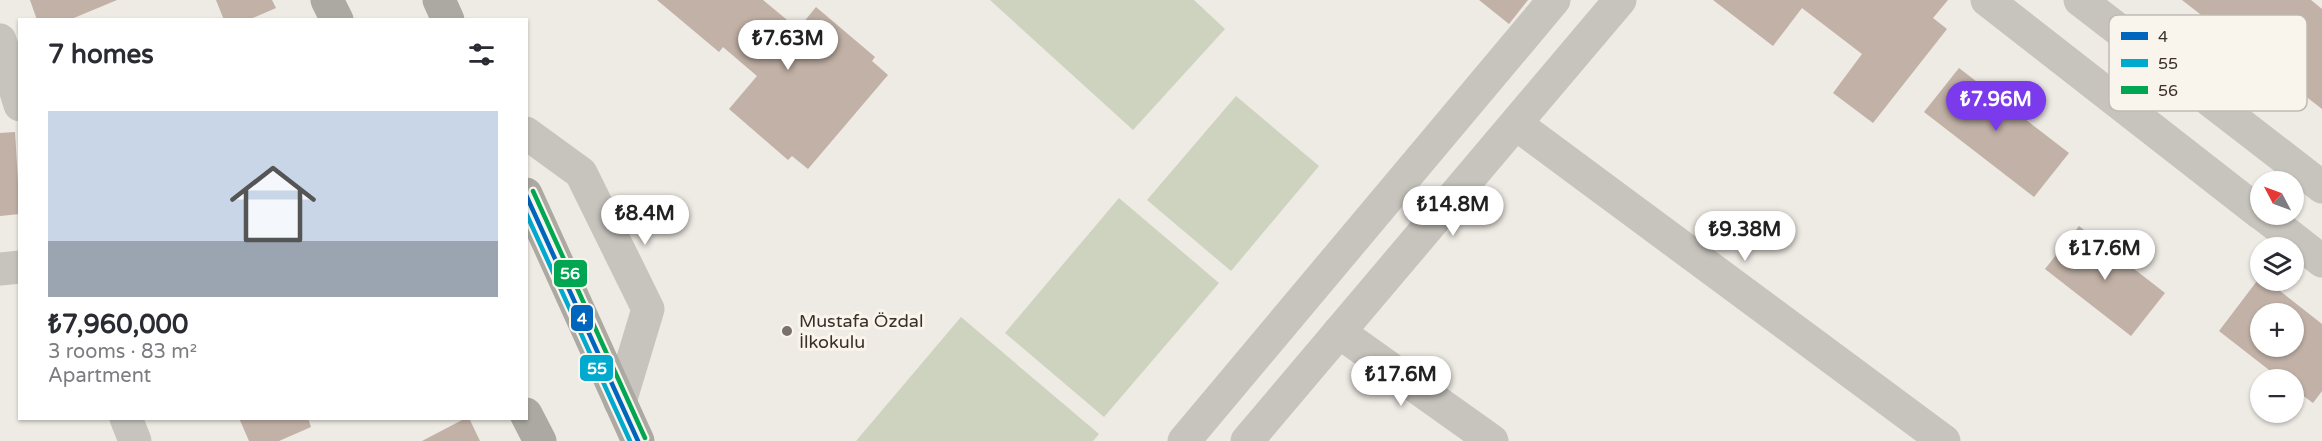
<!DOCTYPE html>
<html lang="en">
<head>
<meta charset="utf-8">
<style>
  body { margin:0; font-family:"Varela Round",sans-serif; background:#f7f7f7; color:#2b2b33; height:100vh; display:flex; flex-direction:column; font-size:22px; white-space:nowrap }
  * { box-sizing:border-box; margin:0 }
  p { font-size:20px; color:#7c7c81 }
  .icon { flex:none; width:33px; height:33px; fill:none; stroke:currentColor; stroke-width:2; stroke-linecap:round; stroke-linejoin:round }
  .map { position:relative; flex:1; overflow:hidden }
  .sheet { position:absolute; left:18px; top:18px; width:510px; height:402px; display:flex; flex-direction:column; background:#fff; border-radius:0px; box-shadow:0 2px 4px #0004 }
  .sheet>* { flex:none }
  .needle { width:39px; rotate:311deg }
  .tools { position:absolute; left:2250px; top:171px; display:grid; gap:12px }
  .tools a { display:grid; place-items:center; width:54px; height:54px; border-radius:50%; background:#fff; box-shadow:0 2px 4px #0004; font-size:30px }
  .price { position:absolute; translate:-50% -51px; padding:0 14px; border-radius:21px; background:#fff; color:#222; font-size:20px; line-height:39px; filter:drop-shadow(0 2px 3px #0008) }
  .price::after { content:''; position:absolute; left:50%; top:36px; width:18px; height:14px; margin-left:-9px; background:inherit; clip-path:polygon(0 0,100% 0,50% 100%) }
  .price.active { background:#7c3aed; color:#fff }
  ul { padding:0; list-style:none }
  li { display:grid; align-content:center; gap:12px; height:318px; padding:0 30px }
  li span { display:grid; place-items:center; height:186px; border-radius:0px; color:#555 }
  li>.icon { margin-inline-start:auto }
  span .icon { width:108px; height:108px; fill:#fffc; stroke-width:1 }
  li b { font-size:26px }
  h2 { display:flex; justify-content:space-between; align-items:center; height:72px; padding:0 30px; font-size:26px }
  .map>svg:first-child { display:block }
</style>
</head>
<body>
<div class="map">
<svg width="2322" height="441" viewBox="0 0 2322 441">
  <rect width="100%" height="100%" fill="#eeeae4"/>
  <g fill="#ced3bf">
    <path d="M990 0H1194L1225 29 1133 130Z"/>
    <path d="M1236 96 1319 166 1231 271 1147 200Z"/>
    <path d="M1119 198 1219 283 1104 417 1005 333Z"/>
    <path d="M961 317 1099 434 1093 441H856Z"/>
  </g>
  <g fill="#c1b1a6" fill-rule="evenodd">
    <path d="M30 0H117L69 20H37Z"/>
    <path d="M216 0H272L276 8 248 20H224Z"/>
    <path d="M657 0H763L798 29 816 7 875 57 872 61 888 75 808 169 792 156 788 160 729 109 757 76 723 47 719 52Z"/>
    <path d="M1479 0H1528L1509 24Z"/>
    <path d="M1713 0H1948L1933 18 1947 29 1873 123 1833 93 1862 54 1802 8 1773 46Z"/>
    <path d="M2182 0H2311L2322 9V109Z"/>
    <path d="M1959 68 2069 153 2034 197 1924 112Z"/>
    <path d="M15 132 20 214 0 216V133Z"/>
    <path d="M2079 226 2165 293 2131 336 2045 269Z"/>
    <path d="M2260 277V280H2266L2322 324V391L2313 403 2294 389V380H2282L2219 331ZM2260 314H2294V346H2260Z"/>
    <path d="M239 418H308L311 427 279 441H249Z"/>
    <path d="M466 418H469L480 441H422Z"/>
  </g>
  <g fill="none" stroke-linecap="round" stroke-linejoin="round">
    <g stroke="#c7c3bd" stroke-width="33">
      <path d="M1987 0 2260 213"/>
      <path d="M2080 0 2322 187"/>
      <path d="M0 40 20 105"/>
      <path d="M1516 124 1944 441"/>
      <path d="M526 133 581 173 648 309 620 402"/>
      <path d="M2262 214 2322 261"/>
      <path d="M0 269 20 267"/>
      <path d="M1339 332 1492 441"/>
      <path d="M126 418 135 441"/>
      <path d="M1184 441 1554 0"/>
      <path d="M1247 441 1620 0"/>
    </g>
    <g stroke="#aca8a2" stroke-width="33">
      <path d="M327 0 337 20"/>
      <path d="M439 0 448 20"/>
      <path d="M526 194 638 441"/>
      <path d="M526 414 540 441"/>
    </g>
    <g stroke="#faf5ec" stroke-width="9">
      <path id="bus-1" d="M526 195 638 441"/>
    </g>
    <g stroke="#faf5ec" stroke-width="9">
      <path id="bus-2" d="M526 213 630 441"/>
    </g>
    <g stroke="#faf5ec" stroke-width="9">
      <path id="bus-3" d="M533 191 645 438"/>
    </g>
    <use href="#bus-1" stroke="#0065bd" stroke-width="4.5"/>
    <use href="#bus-2" stroke="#00a9ce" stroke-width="4.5"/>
    <use href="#bus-3" stroke="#00a651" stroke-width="4.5"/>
  </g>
  <circle fill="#78716b" stroke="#faf5ec" stroke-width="2" cx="787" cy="331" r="6"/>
  <g text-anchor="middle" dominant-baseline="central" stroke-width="6" stroke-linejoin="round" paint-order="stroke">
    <g font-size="18" fill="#39302a" stroke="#faf5ec" text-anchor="start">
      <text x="799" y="321">Mustafa Özdal<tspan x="799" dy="21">İlkokulu</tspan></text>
    </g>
  </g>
  <rect x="2109" y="15" width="198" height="96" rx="9" fill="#faf5ec" stroke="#c0bab2" stroke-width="1.5"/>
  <rect x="2121" y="32" width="27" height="8" fill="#0065bd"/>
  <rect x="2121" y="59" width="27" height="8" fill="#00a9ce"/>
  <rect x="2121" y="86" width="27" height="8" fill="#00a651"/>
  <g font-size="16" fill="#39302a">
    <text x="2158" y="42">4</text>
    <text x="2158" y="69">55</text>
    <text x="2158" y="96">56</text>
  </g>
  <g stroke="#faf5ec" stroke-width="2">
    <rect x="553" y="259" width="35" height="29" rx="6" fill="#00a651"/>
    <rect x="570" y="304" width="24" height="28" rx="6" fill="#0065bd"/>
    <rect x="579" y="354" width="35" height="28" rx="6" fill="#00a9ce"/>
  </g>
  <g font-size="16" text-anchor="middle" font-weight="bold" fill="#fff">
    <text x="570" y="279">56</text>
    <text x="582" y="324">4</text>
    <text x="597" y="374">55</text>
  </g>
</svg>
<div class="tools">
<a><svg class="needle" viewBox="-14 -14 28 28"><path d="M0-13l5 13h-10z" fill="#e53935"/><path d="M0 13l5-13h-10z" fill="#7c7c81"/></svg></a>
<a><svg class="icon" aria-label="layers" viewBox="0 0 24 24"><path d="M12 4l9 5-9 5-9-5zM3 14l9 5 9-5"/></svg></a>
<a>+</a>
<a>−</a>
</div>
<b class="price" style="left:788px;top:71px">₺7.63M</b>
<b class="price active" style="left:1996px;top:132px">₺7.96M</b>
<b class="price" style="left:1453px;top:237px">₺14.8M</b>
<b class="price" style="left:645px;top:246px">₺8.4M</b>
<b class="price" style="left:1745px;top:262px">₺9.38M</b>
<b class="price" style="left:2105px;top:281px">₺17.6M</b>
<b class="price" style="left:1401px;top:407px">₺17.6M</b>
<section class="sheet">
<h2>7 homes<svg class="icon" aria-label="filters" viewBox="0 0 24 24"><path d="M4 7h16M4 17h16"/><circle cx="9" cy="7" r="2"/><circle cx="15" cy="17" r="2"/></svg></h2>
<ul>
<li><span style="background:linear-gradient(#c9d6e8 70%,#9aa5b1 0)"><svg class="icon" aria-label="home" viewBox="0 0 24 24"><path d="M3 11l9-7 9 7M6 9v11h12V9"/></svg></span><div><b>₺7,960,000</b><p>3 rooms · 83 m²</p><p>Apartment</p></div></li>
</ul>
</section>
</div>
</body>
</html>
